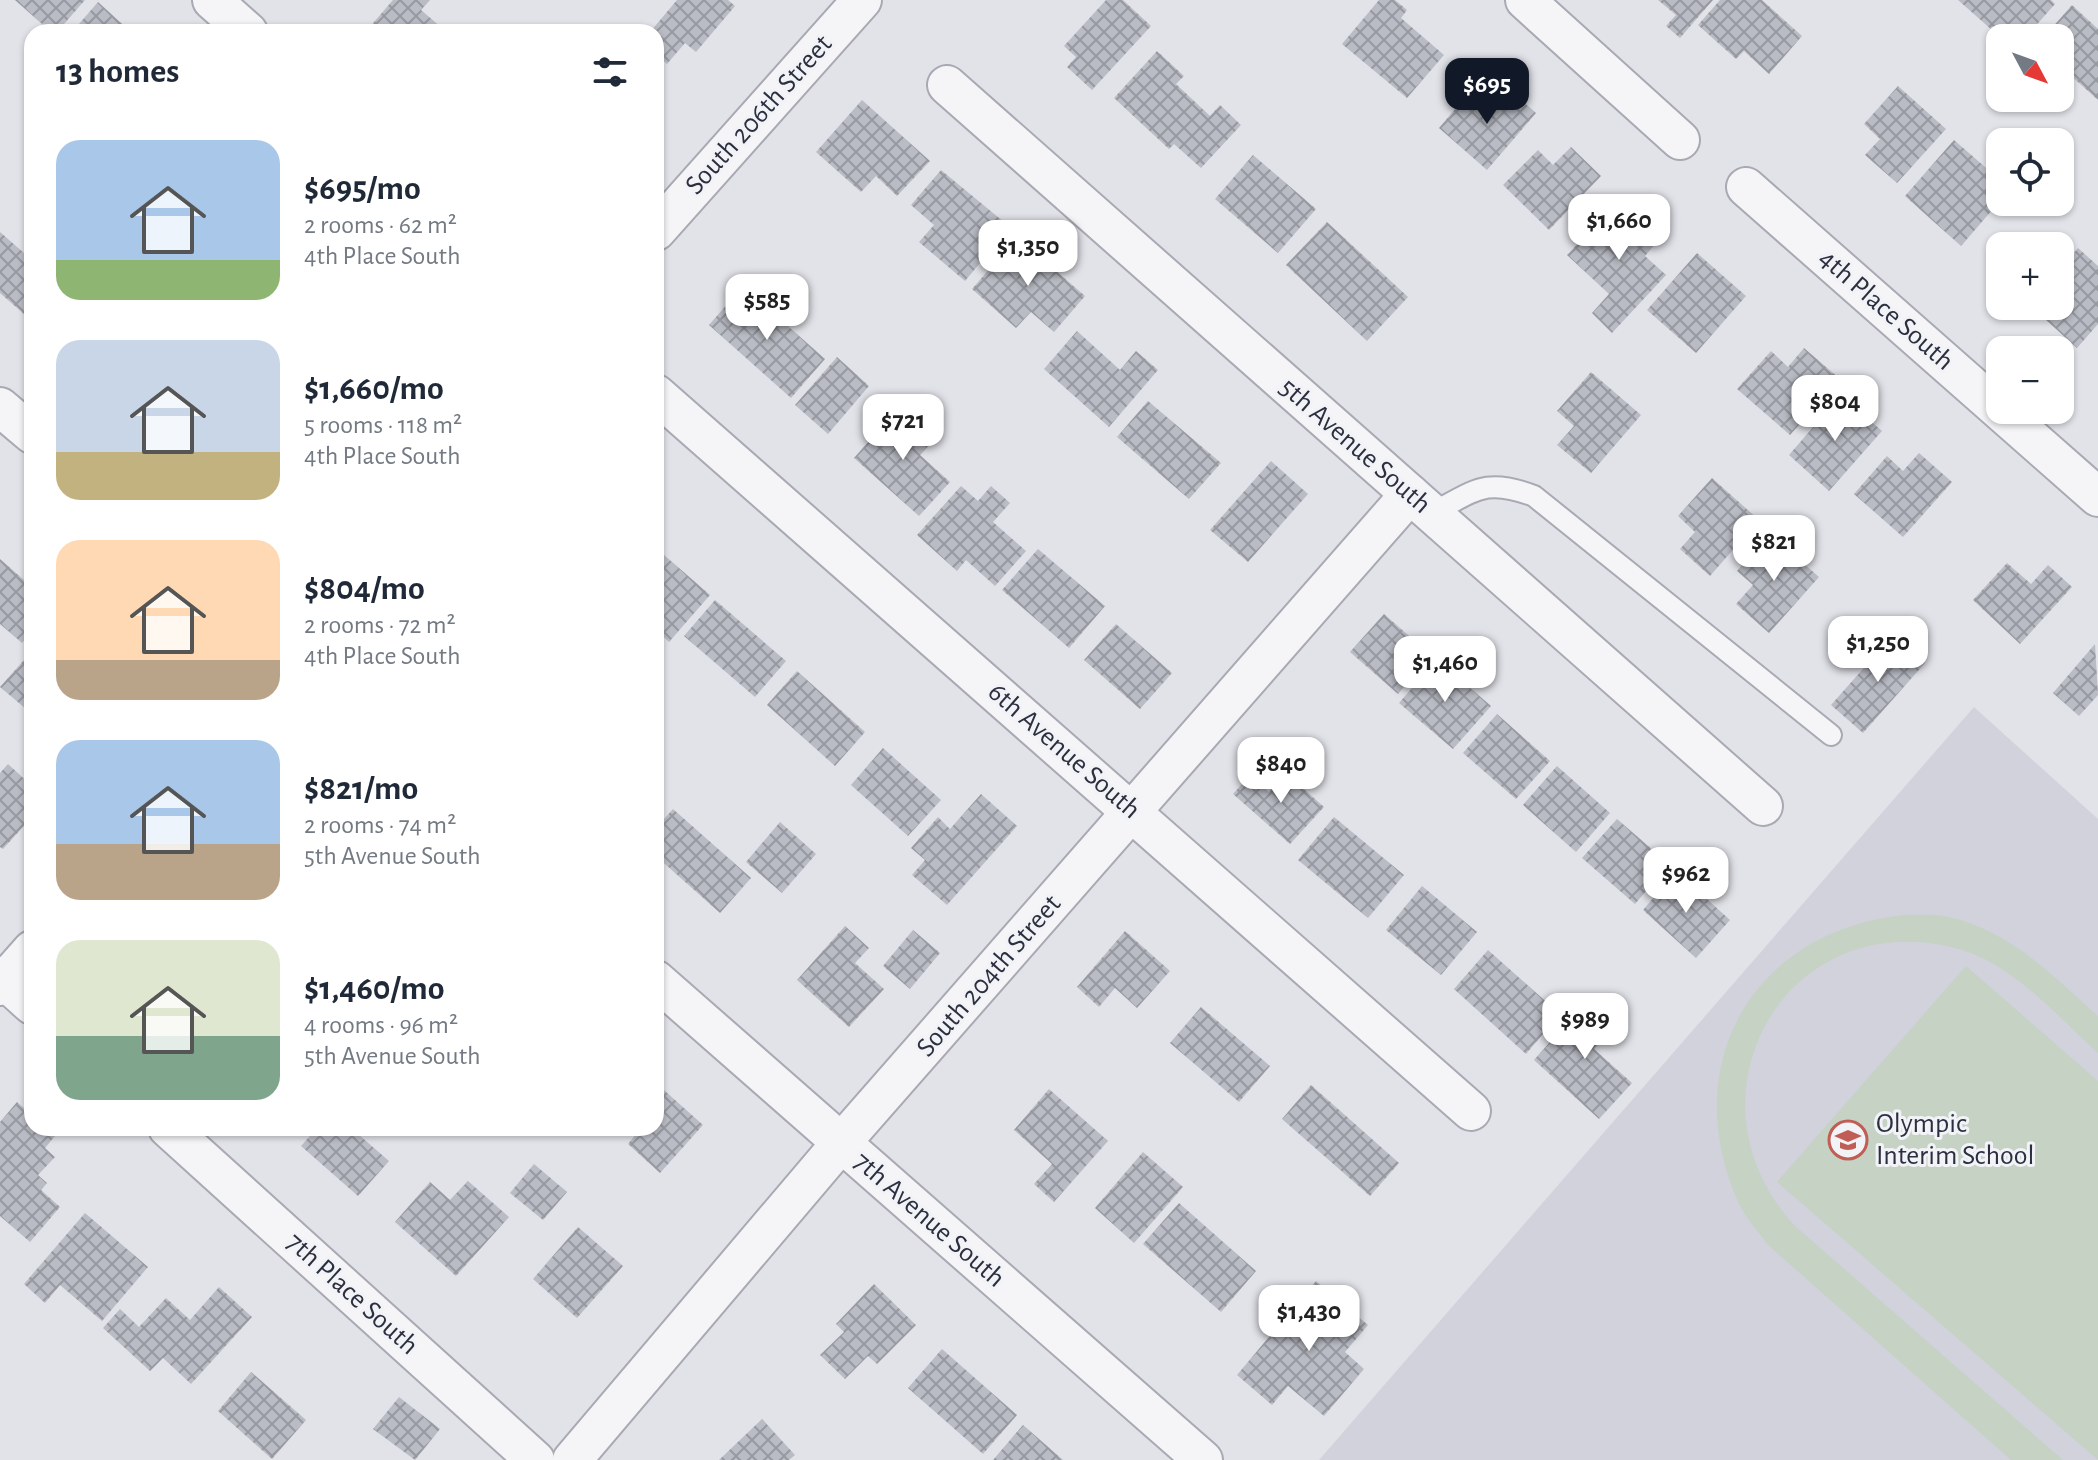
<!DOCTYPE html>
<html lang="en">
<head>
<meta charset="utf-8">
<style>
  body { margin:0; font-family:"Alegreya Sans",sans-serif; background:#f6f6f7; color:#1f2937; height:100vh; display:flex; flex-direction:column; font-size:30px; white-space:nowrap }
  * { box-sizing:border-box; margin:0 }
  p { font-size:26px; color:#747a83 }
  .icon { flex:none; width:44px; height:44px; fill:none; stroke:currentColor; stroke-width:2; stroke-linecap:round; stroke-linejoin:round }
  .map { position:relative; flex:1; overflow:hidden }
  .side { position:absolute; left:24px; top:24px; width:640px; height:1112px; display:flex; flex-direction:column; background:#fff; border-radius:24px; box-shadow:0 2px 6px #0004 }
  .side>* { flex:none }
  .needle { width:52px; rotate:131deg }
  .buttons { position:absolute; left:1986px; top:24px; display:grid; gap:16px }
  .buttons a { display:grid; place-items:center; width:88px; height:88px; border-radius:16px; background:#fff; box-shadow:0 2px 6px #0004; font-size:40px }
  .price { position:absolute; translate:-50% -68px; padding:0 18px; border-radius:16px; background:#fff; color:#222; font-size:26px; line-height:52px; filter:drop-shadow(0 2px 4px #0008) }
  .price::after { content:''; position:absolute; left:50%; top:48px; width:24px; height:18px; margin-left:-12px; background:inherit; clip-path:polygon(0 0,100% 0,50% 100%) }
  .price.current { background:#111827; color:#fff }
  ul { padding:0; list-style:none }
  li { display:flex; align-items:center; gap:24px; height:200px; padding:0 32px }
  li span { display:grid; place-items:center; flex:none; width:224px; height:160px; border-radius:24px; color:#555 }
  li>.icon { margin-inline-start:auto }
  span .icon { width:96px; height:96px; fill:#fffc; stroke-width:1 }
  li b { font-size:34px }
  h2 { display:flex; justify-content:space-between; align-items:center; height:96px; padding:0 32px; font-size:34px }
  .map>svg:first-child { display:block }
</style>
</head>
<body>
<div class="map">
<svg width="2098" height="1460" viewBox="0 0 2098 1460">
  <defs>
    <pattern id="building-cross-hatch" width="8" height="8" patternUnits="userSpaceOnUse" patternTransform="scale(2)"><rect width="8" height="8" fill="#babcc5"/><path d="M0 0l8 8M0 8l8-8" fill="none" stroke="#9799a1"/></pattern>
  </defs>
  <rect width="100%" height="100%" fill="#e2e3e9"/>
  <path fill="#d1d2db" d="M1974 707 2098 819V1460H1319Z"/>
  <g fill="#c5d2c4">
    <path d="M1904 915C1919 915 1934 914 1948 917 2008 929 2054 977 2098 1016V1053C2055 1014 2010 960 1951 947 1782 908 1678 1099 1795 1226L2063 1460H2011L1767 1244C1758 1231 1746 1218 1739 1204 1676 1064 1753 931 1904 915Z"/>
    <path d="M1966 966 2098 1081V1460L1777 1182Z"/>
  </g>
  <g fill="url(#building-cross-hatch)">
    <path d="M15 0H85L57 32H51Z"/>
    <path d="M393 0H430L421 10 442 28 439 32H371L368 29Z"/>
    <path d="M677 0H728L735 6 696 52 685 43 667 64 656 54V32H650Z"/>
    <path d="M1106 0H1123L1151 26 1092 90 1067 67 1076 57 1064 46Z"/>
    <path d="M1379 0H1395L1407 10 1401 18 1444 55 1407 98 1342 44Z"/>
    <path d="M1658 0H1713L1680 38 1666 26 1676 15Z"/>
    <path d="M1720 0H1762L1802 36 1769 74 1744 51 1736 59 1698 25Z"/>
    <path d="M1958 0H2051L2055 4 2025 38H2001Z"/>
    <path d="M98 2 131 32H72Z"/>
    <path d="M2072 5 2098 29V100L2060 66V38H2043Z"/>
    <path d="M1157 51 1184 76 1176 84 1210 116 1220 105 1241 125 1201 168 1174 144 1169 149 1114 98Z"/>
    <path d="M1898 86 1946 129 1897 183 1865 155 1880 139 1864 124Z"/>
    <path d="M1471 90 1495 111 1512 92 1536 113 1487 170 1439 128Z"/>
    <path d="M862 100 930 161 897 196 876 176 861 192 816 152Z"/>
    <path d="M1954 140 2000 180V201L1961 246 1905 196Z"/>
    <path d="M1571 147 1601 176 1549 230 1503 185 1538 150 1553 165Z"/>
    <path d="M1253 155 1316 209 1278 253 1215 199Z"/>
    <path d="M941 170 1010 227 965 281 919 242 934 225 911 205Z"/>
    <path d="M1621 198 1662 236 1645 256 1666 275 1612 333 1592 313 1609 294 1567 255Z"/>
    <path d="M1327 222 1408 297 1367 341 1286 265Z"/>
    <path d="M0 232 32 260V308L25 315 0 293Z"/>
    <path d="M1017 237 1085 296 1054 332 1031 312 1016 328 972 289Z"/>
    <path d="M2078 248 2098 266V324L2077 348 2046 320 2062 303 2060 269Z"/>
    <path d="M1697 253 1746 296 1696 353 1647 310Z"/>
    <path d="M743 286 825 359 791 398 709 325Z"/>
    <path d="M1077 331 1120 370 1136 351 1158 370 1109 427 1044 369Z"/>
    <path d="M1804 348 1840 379 1790 435 1737 389 1771 351 1788 367Z"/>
    <path d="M837 357 869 386 828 434 795 405Z"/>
    <path d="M1591 372 1641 415 1591 473 1557 445 1574 426 1557 411Z"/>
    <path d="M1841 395 1882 431 1829 491 1789 455Z"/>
    <path d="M1148 401 1221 463 1189 499 1117 437Z"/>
    <path d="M899 407 934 440 920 455 950 482 919 516 854 458Z"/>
    <path d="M1919 453 1952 482 1903 537 1854 494 1887 456 1903 471Z"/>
    <path d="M1271 461 1308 494 1248 562 1210 530Z"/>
    <path d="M1712 478 1759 520 1710 576 1680 549 1695 532 1678 516Z"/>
    <path d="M961 486 978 501 991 486 1010 503 993 522 1026 551 995 586 966 560 957 571 917 535Z"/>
    <path d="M1769 533 1819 577 1769 633 1736 604 1753 585 1737 571Z"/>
    <path d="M656 548 710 595 669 642 656 630Z"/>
    <path d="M1038 549 1105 606 1069 648 1002 590Z"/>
    <path d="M0 559 32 587V631L22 643 0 624Z"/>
    <path d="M2007 563 2031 584 2048 565 2072 587 2020 644 1973 600Z"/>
    <path d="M715 600 786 661 755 697 684 636Z"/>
    <path d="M1384 614 1431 655 1398 694 1350 652Z"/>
    <path d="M1116 624 1172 673 1140 709 1084 660Z"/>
    <path d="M1893 635 1925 663 1863 733 1831 705Z"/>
    <path d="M2095 644 2098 695 2079 716 2053 693Z"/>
    <path d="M32 651V714L0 687Z"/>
    <path d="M1437 659 1491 706 1453 749 1399 703Z"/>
    <path d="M797 671 865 732 835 766 767 705Z"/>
    <path d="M1497 714 1550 761 1516 799 1463 753Z"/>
    <path d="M883 748 941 800 908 836 851 785Z"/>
    <path d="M8 764 32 786V817L3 849 0 847V773Z"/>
    <path d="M1557 766 1610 813 1576 852 1523 805Z"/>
    <path d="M1286 773 1324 807 1290 844 1233 794 1250 775 1269 792Z"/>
    <path d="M981 794 1017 826 947 905 912 875 925 860 911 848 938 817 950 829Z"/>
    <path d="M673 809 751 878 720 913 656 856V828Z"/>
    <path d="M1334 817 1404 875 1368 918 1298 860Z"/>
    <path d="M1617 819 1669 864 1635 904 1582 858Z"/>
    <path d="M780 822 816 854 782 893 746 862Z"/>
    <path d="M1676 871 1730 920 1696 958 1643 910Z"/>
    <path d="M1422 886 1477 932 1441 975 1386 930Z"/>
    <path d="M845 926 869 948 855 963 884 989 849 1027 797 980Z"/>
    <path d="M913 930 940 953 910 989 883 966Z"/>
    <path d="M1125 931 1170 971 1137 1008 1115 988 1099 1007 1077 987Z"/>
    <path d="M1488 950 1560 1014 1526 1054 1454 989Z"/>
    <path d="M1588 999 1616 1025 1594 1049 1632 1083 1599 1119 1534 1060Z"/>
    <path d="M1201 1007 1270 1066 1239 1102 1170 1043Z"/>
    <path d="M656 1083 703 1125 660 1173 628 1144 641 1128H656Z"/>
    <path d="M1311 1085 1399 1163 1370 1196 1282 1119Z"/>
    <path d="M1049 1089 1108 1141 1054 1202 1034 1184 1052 1164 1014 1130Z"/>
    <path d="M17 1102 32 1115V1128H46L55 1136 45 1148 55 1157 38 1175 47 1183 41 1190 60 1207 30 1242 0 1216V1122Z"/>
    <path d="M317 1128H351L389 1161 358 1196 301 1146Z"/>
    <path d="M1143 1152 1183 1187 1134 1243 1095 1208Z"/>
    <path d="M534 1164 567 1192 543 1220 510 1193Z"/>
    <path d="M468 1181 509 1217 456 1276 395 1222 430 1182 450 1200Z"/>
    <path d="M1179 1203 1256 1271 1221 1312 1143 1244Z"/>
    <path d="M85 1213 148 1267 102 1321 60 1285 45 1303 24 1284Z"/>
    <path d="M578 1227 623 1266 577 1318 533 1279Z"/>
    <path d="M1316 1281 1368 1325 1345 1352 1364 1369 1324 1416 1288 1386 1272 1405 1237 1375Z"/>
    <path d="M874 1284 916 1325 877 1364 868 1356 845 1379 820 1355 844 1332 836 1324Z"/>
    <path d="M219 1287 252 1317 191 1384 163 1358 150 1371 103 1328 120 1309 139 1327 166 1298 190 1320Z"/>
    <path d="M942 1349 1017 1415 983 1454 908 1388Z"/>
    <path d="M251 1372 306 1420 272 1459 218 1411Z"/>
    <path d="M399 1397 440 1429 415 1460 373 1429Z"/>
    <path d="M762 1419 795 1455 789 1460H719Z"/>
    <path d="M1023 1425 1063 1460H993Z"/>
  </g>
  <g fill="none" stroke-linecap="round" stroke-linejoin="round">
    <g stroke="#a8a9b3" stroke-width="24">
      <path id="service" d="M1432 513C1475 491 1485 477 1534 496L1831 735"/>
    </g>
    <g stroke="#a8a9b3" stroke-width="42">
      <g id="minor">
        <path d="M212 0 248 32"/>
        <path d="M1525 0 1680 140"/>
        <path d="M947 85 1763 806"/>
        <path d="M1746 187 2098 497"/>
        <path d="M656 231 862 0"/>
        <path d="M656 394 1471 1111"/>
        <path d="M0 407 32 434"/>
        <path d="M0 976 32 1005"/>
        <path d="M656 980 1203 1460"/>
        <path d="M0 986 32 950"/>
        <path d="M168 1128 535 1460"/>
        <path d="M572 1460 841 1143 1410 494"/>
      </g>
    </g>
    <use href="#service" stroke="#f5f5f8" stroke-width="20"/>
    <use href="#minor" stroke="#f5f5f8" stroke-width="38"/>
  </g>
  <defs>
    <g id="school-ring" transform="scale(2)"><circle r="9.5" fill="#f2f3f7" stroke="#c05d55" stroke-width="1.5"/><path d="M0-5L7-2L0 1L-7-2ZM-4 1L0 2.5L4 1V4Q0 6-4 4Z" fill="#c05d55"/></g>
  </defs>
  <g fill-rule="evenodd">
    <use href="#school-ring" x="1848" y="1140"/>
  </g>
  <g text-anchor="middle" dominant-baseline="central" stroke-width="6" stroke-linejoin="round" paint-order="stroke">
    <g font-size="28" fill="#2c2f3f" stroke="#f2f3f7">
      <text transform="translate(759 115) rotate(-48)">South 206th Street</text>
      <text transform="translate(1886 310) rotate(41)">4th Place South</text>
      <text transform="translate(1355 446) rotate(41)">5th Avenue South</text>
      <text transform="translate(1064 751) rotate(41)">6th Avenue South</text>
      <text transform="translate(989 976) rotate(-49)">South 204th Street</text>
      <text transform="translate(929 1220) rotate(41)">7th Avenue South</text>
      <text transform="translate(352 1294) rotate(42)">7th Place South</text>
    </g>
    <g font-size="28" fill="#2c2f3f" stroke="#f2f3f7" text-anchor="start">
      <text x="1876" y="1124">Olympic<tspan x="1876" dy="32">Interim School</tspan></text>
    </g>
  </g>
</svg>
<div class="buttons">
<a><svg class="needle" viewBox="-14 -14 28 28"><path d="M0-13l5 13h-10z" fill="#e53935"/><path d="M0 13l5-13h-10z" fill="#747a83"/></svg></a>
<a><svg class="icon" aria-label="locate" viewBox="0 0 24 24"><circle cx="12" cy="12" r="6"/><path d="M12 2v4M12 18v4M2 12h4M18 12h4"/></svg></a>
<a>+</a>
<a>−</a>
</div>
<b class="price current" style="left:1487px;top:126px">$695</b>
<b class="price" style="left:1619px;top:262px">$1,660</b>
<b class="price" style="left:1028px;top:288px">$1,350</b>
<b class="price" style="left:767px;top:342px">$585</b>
<b class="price" style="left:1835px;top:443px">$804</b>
<b class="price" style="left:903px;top:462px">$721</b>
<b class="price" style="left:1774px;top:583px">$821</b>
<b class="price" style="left:1878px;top:684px">$1,250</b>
<b class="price" style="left:1445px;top:704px">$1,460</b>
<b class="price" style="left:1281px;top:805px">$840</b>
<b class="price" style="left:1686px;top:915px">$962</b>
<b class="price" style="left:1585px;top:1061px">$989</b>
<b class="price" style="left:1309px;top:1353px">$1,430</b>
<section class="side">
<h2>13 homes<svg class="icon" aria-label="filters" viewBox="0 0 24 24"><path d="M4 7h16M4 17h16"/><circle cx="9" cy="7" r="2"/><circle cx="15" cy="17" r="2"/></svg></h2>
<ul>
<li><span style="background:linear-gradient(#a9c7e8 75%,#8fb573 0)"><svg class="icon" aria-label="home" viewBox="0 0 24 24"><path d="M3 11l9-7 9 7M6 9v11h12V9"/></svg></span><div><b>$695/mo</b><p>2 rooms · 62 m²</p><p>4th Place South</p></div></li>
<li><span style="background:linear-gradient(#c9d6e8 70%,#c2b280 0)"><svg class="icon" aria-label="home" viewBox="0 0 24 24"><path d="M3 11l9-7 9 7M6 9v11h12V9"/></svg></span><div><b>$1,660/mo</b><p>5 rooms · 118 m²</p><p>4th Place South</p></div></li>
<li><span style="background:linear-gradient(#ffd9b3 75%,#b9a48a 0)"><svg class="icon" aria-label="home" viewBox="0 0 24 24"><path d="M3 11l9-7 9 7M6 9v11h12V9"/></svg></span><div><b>$804/mo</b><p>2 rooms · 72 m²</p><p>4th Place South</p></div></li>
<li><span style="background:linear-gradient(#a9c7e8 65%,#b9a48a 0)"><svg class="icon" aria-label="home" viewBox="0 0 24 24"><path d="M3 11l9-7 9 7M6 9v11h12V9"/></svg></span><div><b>$821/mo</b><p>2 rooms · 74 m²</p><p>5th Avenue South</p></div></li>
<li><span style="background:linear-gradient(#dfe7d0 60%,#7fa58c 0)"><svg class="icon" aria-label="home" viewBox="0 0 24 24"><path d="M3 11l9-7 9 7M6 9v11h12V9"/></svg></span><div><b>$1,460/mo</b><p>4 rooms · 96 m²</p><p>5th Avenue South</p></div></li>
</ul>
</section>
</div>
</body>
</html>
